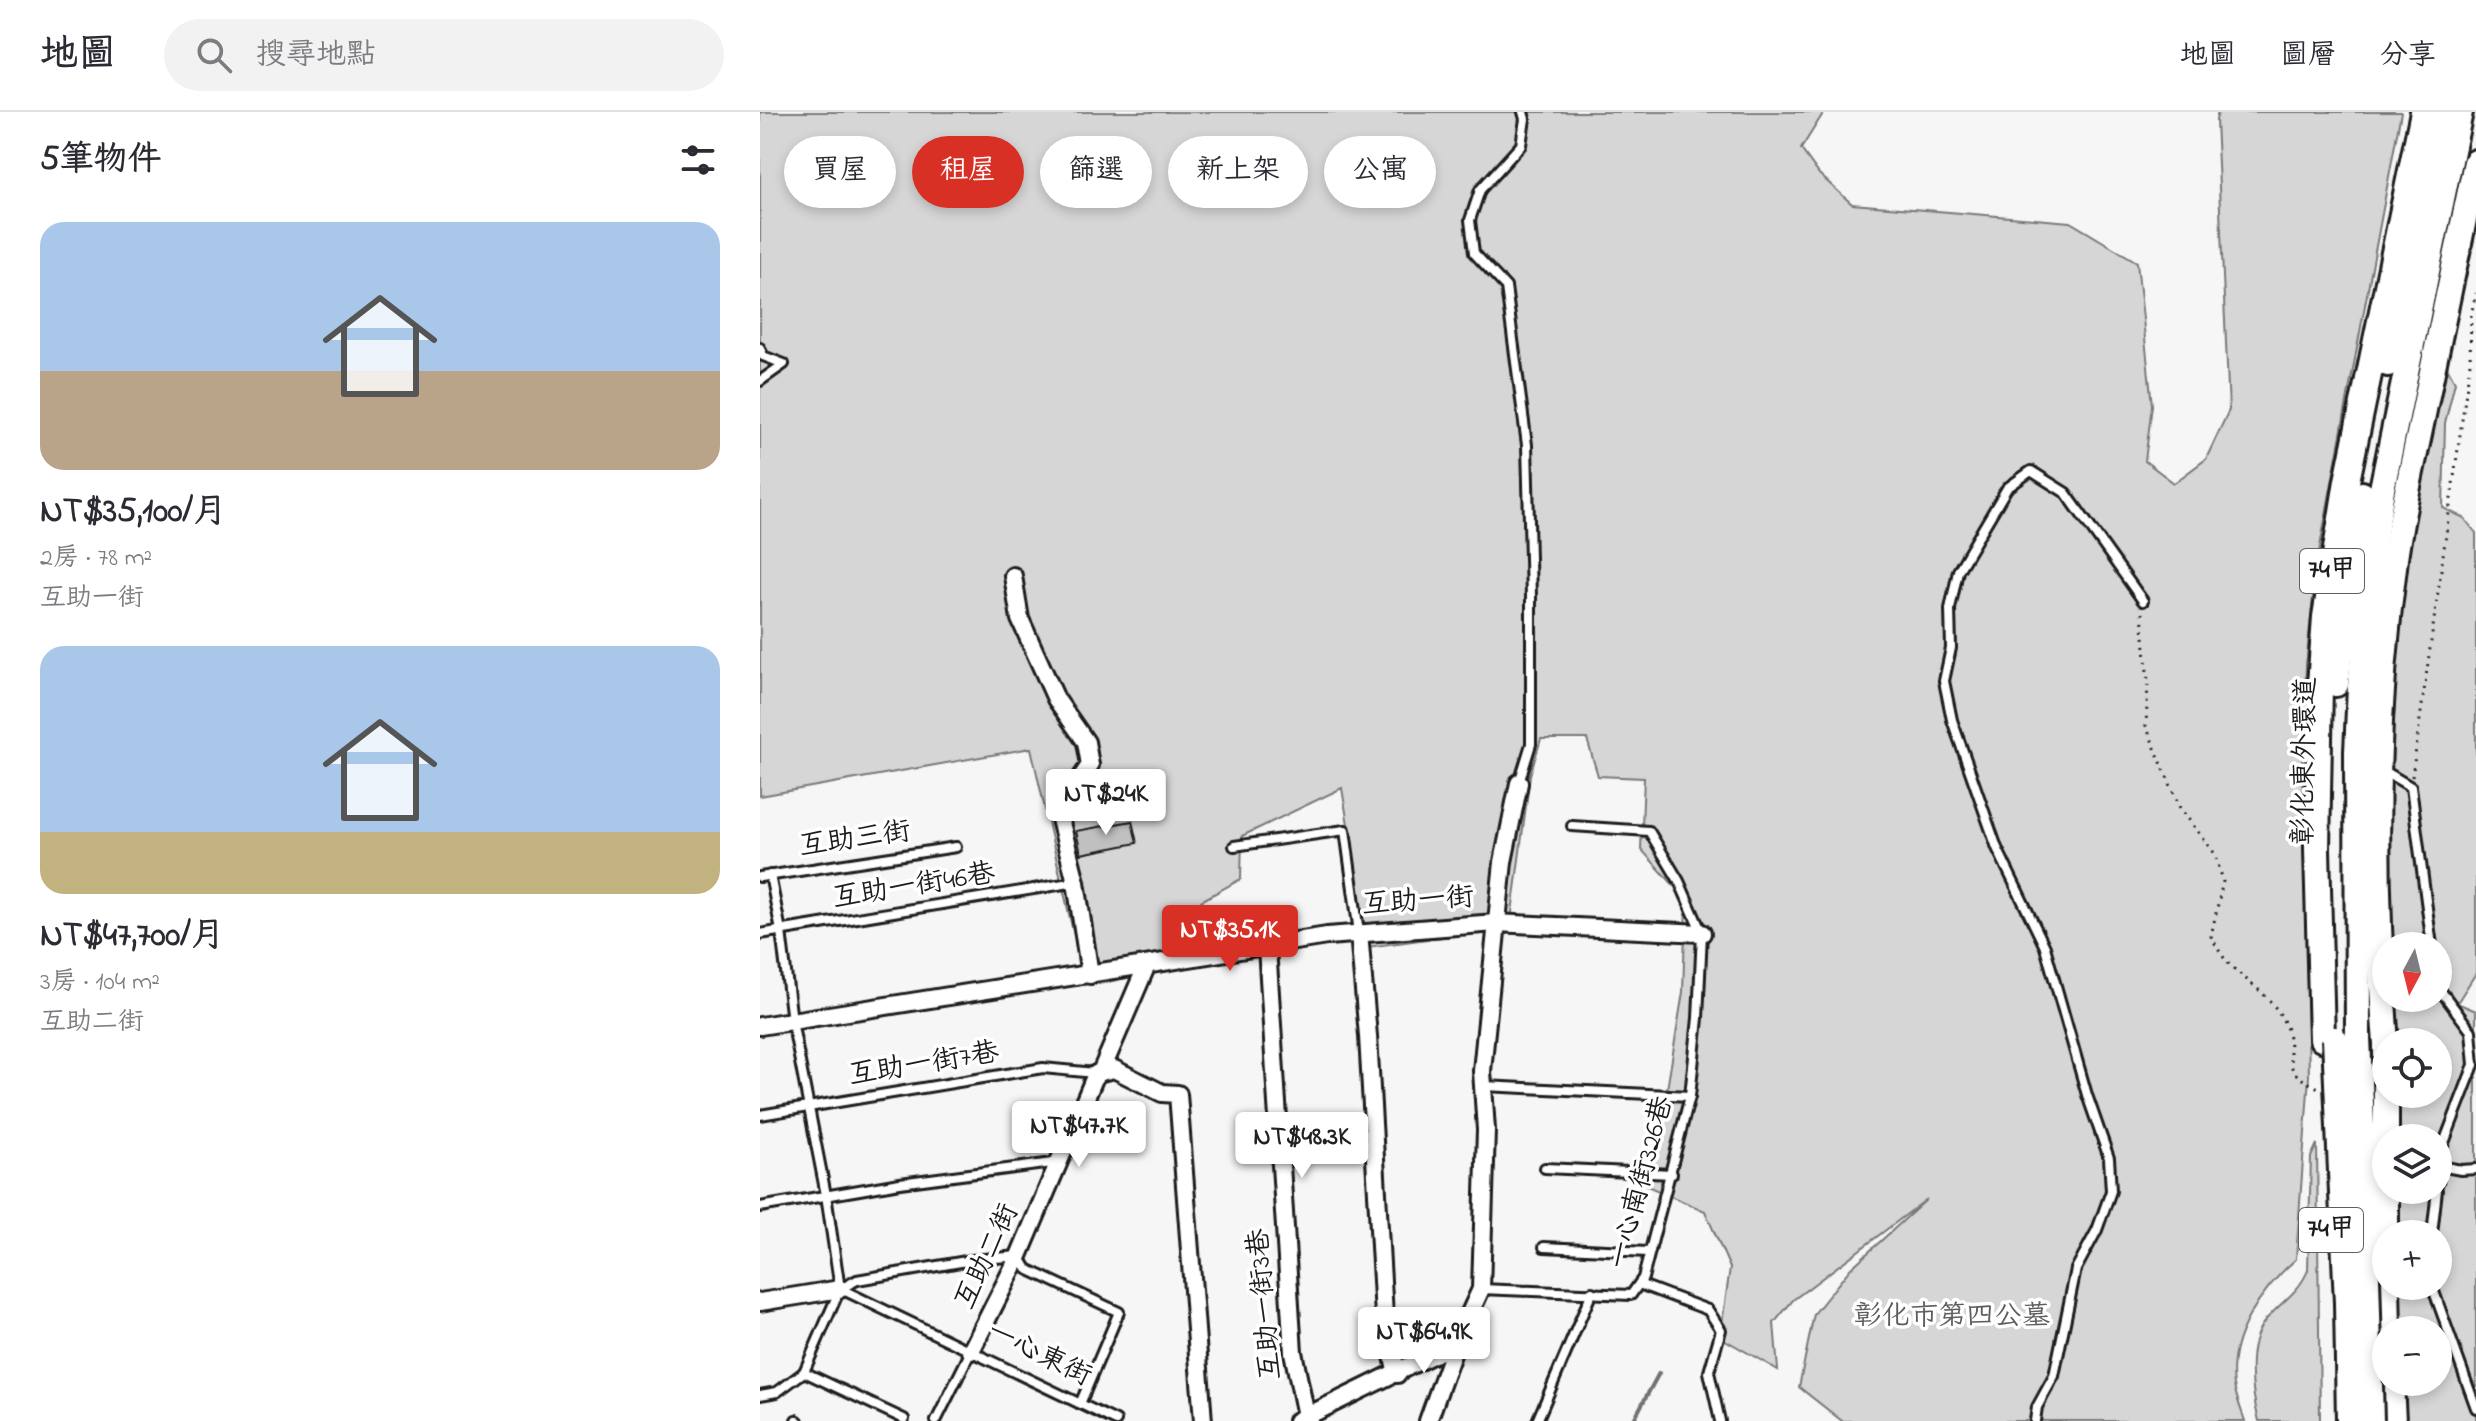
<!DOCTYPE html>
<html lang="zh-TW">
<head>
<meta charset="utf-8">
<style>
  body { margin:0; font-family:"Indie Flower","LXGW WenKai TC",sans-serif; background:#f2f2f3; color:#2b2b33; height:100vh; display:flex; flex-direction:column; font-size:30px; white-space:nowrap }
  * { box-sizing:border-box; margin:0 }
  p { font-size:26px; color:#7c7c81 }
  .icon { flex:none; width:44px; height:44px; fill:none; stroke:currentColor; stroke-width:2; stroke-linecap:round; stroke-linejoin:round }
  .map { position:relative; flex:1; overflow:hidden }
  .panel { display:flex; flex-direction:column; background:#fff; width:760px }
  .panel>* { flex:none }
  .guide { position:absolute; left:24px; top:24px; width:760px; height:72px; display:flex; gap:16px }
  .needle { width:52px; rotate:187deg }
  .buttons { position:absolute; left:1612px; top:820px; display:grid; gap:16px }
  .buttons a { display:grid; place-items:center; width:80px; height:80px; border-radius:50%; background:#fff; box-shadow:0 4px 12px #0003; font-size:40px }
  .price { position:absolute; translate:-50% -68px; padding:0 18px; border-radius:8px; background:#fff; color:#222; font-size:26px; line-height:52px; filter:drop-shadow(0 2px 4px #0008) }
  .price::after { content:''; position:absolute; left:50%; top:48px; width:24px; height:18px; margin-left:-12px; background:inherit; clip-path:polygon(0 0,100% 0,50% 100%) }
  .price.active { background:#d93025; color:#fff }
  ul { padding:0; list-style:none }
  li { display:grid; align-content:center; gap:16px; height:424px; padding:0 40px }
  li span { display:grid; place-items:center; height:248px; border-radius:24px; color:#555 }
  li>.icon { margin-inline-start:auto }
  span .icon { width:144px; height:144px; fill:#fffc; stroke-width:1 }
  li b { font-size:34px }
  h2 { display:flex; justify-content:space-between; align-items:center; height:96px; padding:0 40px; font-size:34px }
  .chip { padding:0 28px; border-radius:36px; background:#fff; box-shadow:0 4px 12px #0003; font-size:28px; line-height:72px }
  .chip.active { background:#d93025; color:#fff }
  header { display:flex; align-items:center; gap:48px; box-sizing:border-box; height:112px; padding:0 40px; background:#fff; border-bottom:2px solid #e1e1e2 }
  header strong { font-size:38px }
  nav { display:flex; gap:44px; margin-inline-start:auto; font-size:28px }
  .search { width:560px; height:72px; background:#f2f2f3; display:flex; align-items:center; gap:20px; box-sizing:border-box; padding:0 28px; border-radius:44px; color:#7c7c81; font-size:30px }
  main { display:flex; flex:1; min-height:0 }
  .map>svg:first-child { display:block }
</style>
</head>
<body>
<header>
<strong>地圖</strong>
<div class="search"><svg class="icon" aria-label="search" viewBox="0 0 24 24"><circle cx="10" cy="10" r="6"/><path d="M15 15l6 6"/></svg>搜尋地點</div>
<nav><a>地圖</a><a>圖層</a><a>分享</a></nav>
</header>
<main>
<section class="panel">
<h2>5筆物件<svg class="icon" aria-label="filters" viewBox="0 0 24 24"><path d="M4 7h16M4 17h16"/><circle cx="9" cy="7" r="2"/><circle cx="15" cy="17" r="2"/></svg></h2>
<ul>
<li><span style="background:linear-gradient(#a9c7e8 60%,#b9a48a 0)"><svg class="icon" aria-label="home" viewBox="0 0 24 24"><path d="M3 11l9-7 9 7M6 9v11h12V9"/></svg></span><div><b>NT$35,100/月</b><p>2房 · 78 m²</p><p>互助一街</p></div></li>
<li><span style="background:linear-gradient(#a9c7e8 75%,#c2b280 0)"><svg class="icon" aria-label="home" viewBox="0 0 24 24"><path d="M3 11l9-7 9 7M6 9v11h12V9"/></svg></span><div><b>NT$47,700/月</b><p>3房 · 104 m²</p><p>互助二街</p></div></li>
</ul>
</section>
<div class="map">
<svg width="1716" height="1309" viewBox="0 0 1716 1309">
  <rect width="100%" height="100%" fill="#f6f6f6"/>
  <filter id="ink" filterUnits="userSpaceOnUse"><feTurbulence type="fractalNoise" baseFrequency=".0125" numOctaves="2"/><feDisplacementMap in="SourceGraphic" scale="16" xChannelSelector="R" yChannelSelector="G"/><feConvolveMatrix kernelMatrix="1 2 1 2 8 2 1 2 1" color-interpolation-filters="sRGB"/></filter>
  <g filter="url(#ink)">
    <g fill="#d6d6d6" stroke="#797979" stroke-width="2">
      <path d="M0 0H1064L1041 37 1059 62 1092 92 1310 110 1377 150 1392 293 1385 349 1414 371 1446 347 1469 298 1456 8 1458 0H1641L1556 456 1546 553 1542 654 1549 964 1536 1147C1502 1177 1467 1225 1474 1273 1476 1285 1481 1297 1485 1309H1082L1039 1275 1054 1202 1090 1157 1167 1087 1033 1188 1014 1211 1018 1258 960 1225 970 1156 945 1099 887 1074 899 1026 923 880 926 787 881 737 884 666 838 664 827 627H781L770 663 750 816 608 835 582 676 482 724 481 767 441 789 455 847 339 872 320 850 271 636 0 684Z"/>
      <path d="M1671 251 1687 255 1695 270 1685 311 1683 396 1704 406 1716 421V861L1697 891 1716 899V1309H1641L1640 1270H1678V1218H1638L1637 1174H1678V1122H1636L1635 1078H1678V1026H1634L1632 982H1678V930H1629L1627 886H1678V834H1626L1628 513Z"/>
      <path d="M1557 1032 1560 1309H1499C1492 1282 1485 1234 1504 1210 1519 1191 1539 1181 1548 1158L1551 1045Z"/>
    </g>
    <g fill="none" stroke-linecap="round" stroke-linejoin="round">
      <path stroke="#727272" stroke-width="4" d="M873 1309 899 1261"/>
    </g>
    <path fill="#c0c0c0" stroke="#1c1c1c" stroke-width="2" d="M372 709 377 731 321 742 316 719Z"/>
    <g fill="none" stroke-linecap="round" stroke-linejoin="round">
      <g stroke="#1c1c1c" stroke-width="14">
        <g id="lane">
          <path d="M0 236 3 244 24 252 0 269"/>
          <path d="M1621 657 1651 675 1672 834"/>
          <path d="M759 671 771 632V485L767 333 746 175 714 141 710 108 720 78 761 33 765 7 763 0"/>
          <path d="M474 734 585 718 599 821"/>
          <path d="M10 763 21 819 32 909 66 1083 80 1177 44 1260 144 1307"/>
          <path d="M0 765 196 735"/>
          <path d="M0 822 316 770"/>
          <path d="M1678 875 1711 919 1714 953 1682 1036 1678 1071"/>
          <path d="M724 974 930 984"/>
          <path d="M0 1003 283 956 335 961"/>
          <path d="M1680 1054 1701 1058 1716 1057"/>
          <path d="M785 1056 912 1062"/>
          <path d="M0 1095 140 1071 300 1050"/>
          <path d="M1672 1122 1677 1078"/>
          <path d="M784 1135 888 1140"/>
          <path d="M879 1172 948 1198 961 1218 949 1260 960 1309"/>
          <path d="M1672 1174 1716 1296"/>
          <path d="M80 1177 97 1168 212 1148 259 1144 267 1157 359 1200 320 1292"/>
          <path d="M81 1177 356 1309"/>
          <path d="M721 1177 871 1183 883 1166 930 984 938 906 942 821 919 769 889 719 812 714"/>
          <path d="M0 1283 17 1280 44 1260"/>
          <path d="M36 1308 38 1309"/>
          <path d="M176 1309 211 1239"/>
          <path d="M777 1309 832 1180"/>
          <path d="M1275 1309 1277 1295 1294 1264 1316 1157 1337 1118 1351 1079 1349 1046 1327 983 1285 835 1237 736 1192 608 1184 569 1191 536 1190 497 1198 459 1247 376 1271 359 1306 381 1383 489"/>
        </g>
      </g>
      <g stroke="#1c1c1c" stroke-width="22">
        <g id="street">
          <path d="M253 464 260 507 296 587 326 630 330 653 298 699 316 770 330 863"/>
          <path d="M599 821 608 924 624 1204 637 1262"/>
          <path d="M507 835 533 1240 547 1309"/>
          <path d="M0 914 567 824 736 811 942 821"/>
          <path d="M341 960 354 957 402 981 418 982 443 1309"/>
          <path d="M0 1190 80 1177"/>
          <path d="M211 1239 259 1144 336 962 341 960 386 855"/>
          <path d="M537 1309 696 1231 721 1177 726 1018 722 959 743 750 759 671"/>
          <path d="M668 1309 696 1231"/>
        </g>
      </g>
      <g stroke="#1c1c1c" stroke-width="30">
        <g id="primary">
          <path d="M1628 252 1680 0"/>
          <path d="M1576 572 1592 436 1602 382"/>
          <path d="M1598 926 1597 640 1600 575 1612 442 1622 377 1700 0"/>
          <path d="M1562 927 1557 737 1560 573 1565 505 1587 369 1663 0"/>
          <path d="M1626 931C1613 770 1613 607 1635 447 1642 396 1655 344 1665 293 1682 212 1699 131 1716 50"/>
          <path d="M1627 1174 1628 1218"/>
          <path d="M1631 1270 1633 1309"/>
        </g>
      </g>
      <g stroke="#1c1c1c" stroke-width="3" stroke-dasharray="2 6" stroke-linecap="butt">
        <path d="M1382 501 1388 571 1386 614 1420 696 1455 742 1463 769 1451 824C1456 833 1461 843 1468 851 1487 870 1512 884 1524 910 1540 944 1513 956 1559 976"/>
        <path d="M1652 665 1710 251 1711 203 1716 181"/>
      </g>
      <use href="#lane" stroke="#fff" stroke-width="8"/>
      <use href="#street" stroke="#fff" stroke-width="16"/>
      <use href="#primary" stroke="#fff" stroke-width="24"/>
      <g stroke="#1c1c1c" stroke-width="30" stroke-linecap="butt">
        <g id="primary-bridge">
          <path d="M1598 926 1604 1058 1611 1309"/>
          <path d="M1575 927 1587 1191 1589 1309"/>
          <path d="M1626 931V1146"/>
        </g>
      </g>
      <use href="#primary-bridge" stroke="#fff" stroke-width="24"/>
    </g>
  </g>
  <g text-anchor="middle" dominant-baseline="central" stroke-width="7" stroke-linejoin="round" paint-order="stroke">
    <g fill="#fff" stroke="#606060" stroke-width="2">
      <rect x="1540" y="437" width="64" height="44" rx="6"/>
      <rect x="1539" y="1096" width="64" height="44" rx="6"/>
    </g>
    <g font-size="26" font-weight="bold" fill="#1c1c1c">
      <text x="1572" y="459">74甲</text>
      <text x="1571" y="1118">74甲</text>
    </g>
    <g font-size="28" fill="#1c1c1c" stroke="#fff">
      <text transform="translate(1546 649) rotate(-89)">彰化東外環道</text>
      <text transform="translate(95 728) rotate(-8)">互助三街</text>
      <text transform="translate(154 775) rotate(-9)">互助一街46巷</text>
      <text transform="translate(658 790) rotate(-4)">互助一街</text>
      <text transform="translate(164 953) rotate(-9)">互助一街7巷</text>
      <text transform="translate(882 1071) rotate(-75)">一心南街326巷</text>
      <text transform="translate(228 1145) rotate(-65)">互助二街</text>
      <text transform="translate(506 1192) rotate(-95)">互助一街3巷</text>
      <text transform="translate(279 1243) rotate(26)">一心東街</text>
    </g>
    <g font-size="28" fill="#5d5d5d" stroke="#fff">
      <text x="1192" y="1205">彰化市第四公墓</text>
    </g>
  </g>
</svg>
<div class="buttons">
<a><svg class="needle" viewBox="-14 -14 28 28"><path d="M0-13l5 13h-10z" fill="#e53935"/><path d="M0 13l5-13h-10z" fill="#7c7c81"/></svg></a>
<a><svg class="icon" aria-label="locate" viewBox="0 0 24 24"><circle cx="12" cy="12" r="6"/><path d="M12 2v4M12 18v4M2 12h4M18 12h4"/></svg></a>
<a><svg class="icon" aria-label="layers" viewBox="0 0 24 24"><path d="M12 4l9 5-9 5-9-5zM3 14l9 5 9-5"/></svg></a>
<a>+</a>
<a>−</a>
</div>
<b class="price" style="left:346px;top:725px">NT$24K</b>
<b class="price active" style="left:470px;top:861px">NT$35.1K</b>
<b class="price" style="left:319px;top:1057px">NT$47.7K</b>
<b class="price" style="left:542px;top:1068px">NT$48.3K</b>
<b class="price" style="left:664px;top:1263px">NT$64.9K</b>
<div class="guide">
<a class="chip">買屋</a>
<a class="chip active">租屋</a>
<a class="chip">篩選</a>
<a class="chip">新上架</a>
<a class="chip">公寓</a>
</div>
</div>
</main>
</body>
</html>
